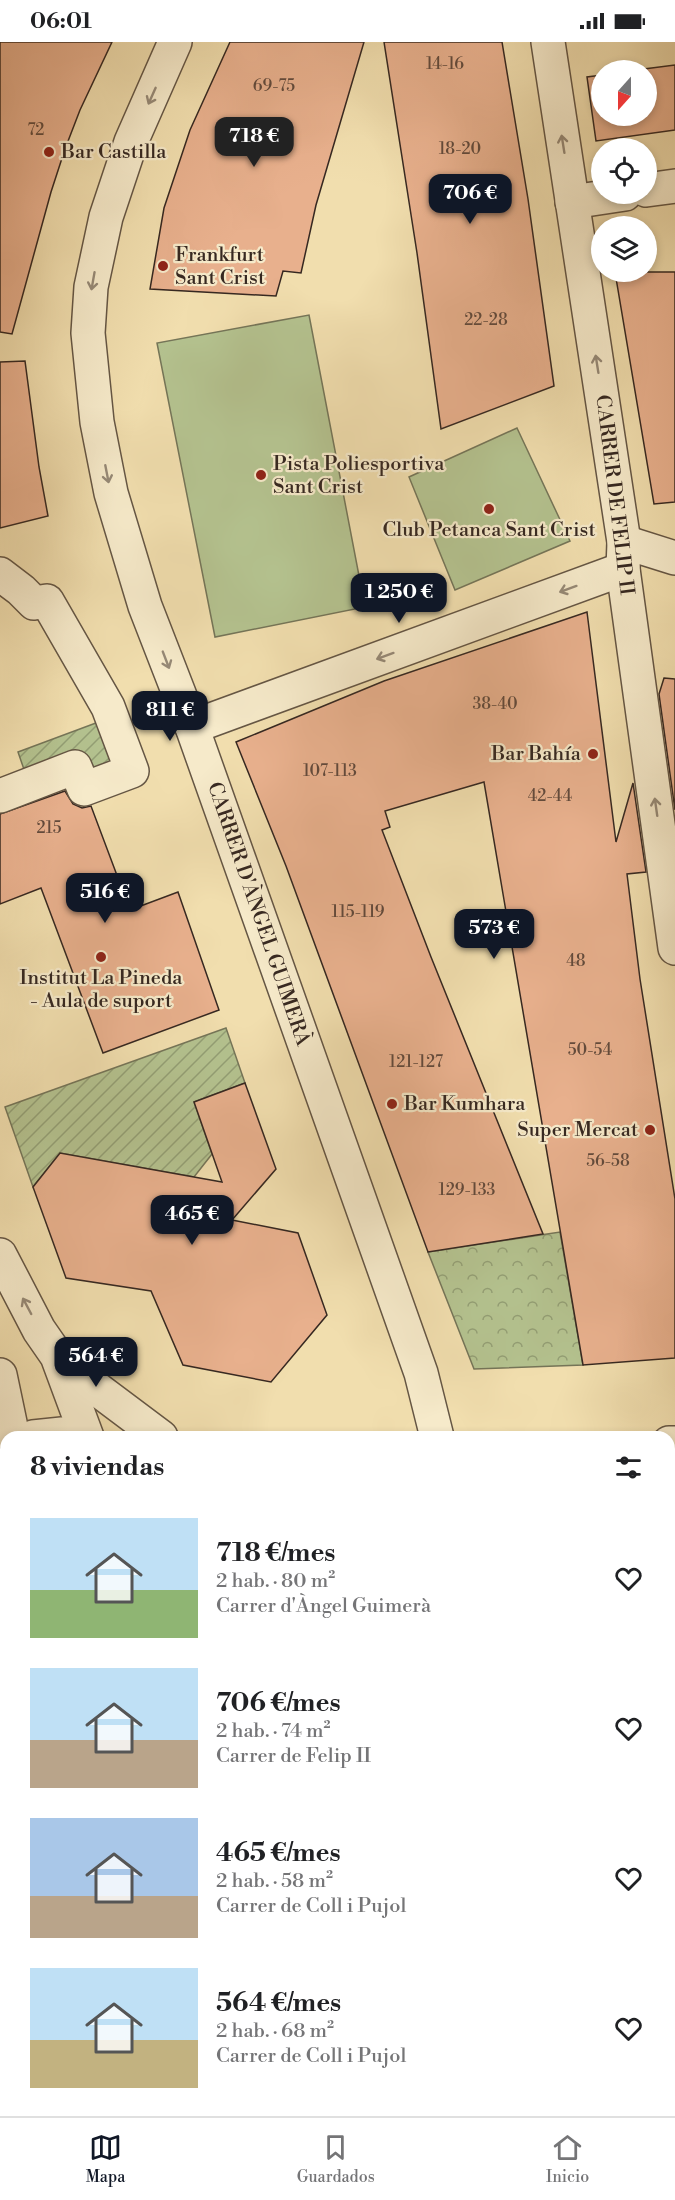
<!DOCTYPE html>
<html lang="es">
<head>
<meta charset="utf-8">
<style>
  body { margin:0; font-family:"Libre Bodoni",serif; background:#f2f2f2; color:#202124; height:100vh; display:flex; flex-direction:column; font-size:22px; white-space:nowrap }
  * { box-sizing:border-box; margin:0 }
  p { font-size:20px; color:#757577 }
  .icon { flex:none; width:33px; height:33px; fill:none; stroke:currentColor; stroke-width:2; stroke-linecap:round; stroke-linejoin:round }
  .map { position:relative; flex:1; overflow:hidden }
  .sheet { position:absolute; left:0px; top:1389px; width:675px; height:686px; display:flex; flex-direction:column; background:#fff; border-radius:18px 18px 0 0; box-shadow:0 3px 9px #0003 }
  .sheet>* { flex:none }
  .needle { width:39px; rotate:201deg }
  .tools { position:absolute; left:591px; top:18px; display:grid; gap:12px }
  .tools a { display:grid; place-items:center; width:66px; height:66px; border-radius:50%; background:#fff; box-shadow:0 3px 9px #0003; font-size:30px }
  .price { position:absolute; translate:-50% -51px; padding:0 14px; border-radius:12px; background:#111827; color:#fff; font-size:20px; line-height:39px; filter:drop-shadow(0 2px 3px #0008) }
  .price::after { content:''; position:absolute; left:50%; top:36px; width:18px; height:14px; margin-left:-9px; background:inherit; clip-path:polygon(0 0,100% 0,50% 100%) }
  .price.on { background:#222; color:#fff }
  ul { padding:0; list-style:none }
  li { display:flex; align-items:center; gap:18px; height:150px; padding:0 30px }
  li span { display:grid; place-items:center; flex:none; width:168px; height:120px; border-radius:0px; color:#555 }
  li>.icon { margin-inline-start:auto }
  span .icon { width:72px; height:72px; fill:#fffc; stroke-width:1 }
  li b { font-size:26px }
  h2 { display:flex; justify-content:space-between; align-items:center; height:72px; padding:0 30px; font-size:26px }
  .status { display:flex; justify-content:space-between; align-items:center; height:42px; padding:0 30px; background:#fff; direction:ltr }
  .status svg { height:16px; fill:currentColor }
  .tabs { display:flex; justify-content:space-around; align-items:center; height:84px; border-top:2px solid #e0e0e0; background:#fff; font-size:16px; color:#757577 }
  .tabs a { display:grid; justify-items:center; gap:3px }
  .tabs .on { color:#111827 }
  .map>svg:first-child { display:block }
</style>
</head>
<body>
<div class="status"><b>06:01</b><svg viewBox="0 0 49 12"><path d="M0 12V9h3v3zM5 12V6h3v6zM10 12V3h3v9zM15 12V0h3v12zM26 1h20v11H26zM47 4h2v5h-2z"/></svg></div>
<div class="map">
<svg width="675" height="2074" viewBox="0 0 675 2074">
  <defs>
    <pattern id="park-crowns" width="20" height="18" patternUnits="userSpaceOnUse" patternTransform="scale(1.5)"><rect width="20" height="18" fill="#b4c28f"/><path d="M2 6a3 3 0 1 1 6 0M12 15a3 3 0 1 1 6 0" fill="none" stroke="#939e74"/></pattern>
    <pattern id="garden-furrows" width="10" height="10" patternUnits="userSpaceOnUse" patternTransform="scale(1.5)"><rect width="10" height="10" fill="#b4c28f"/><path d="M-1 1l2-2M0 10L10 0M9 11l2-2" fill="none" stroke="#939e74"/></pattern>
  </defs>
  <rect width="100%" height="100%" fill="#f1deae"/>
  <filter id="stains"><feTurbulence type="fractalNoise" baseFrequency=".00333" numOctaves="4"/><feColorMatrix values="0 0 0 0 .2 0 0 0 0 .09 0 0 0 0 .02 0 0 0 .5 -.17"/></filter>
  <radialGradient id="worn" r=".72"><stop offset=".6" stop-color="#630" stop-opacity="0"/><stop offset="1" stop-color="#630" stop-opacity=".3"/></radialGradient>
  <path fill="url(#park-crowns)" stroke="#757558" stroke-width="1.5" d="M560 1190 583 1323 474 1327 428 1210Z"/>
  <g fill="url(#garden-furrows)" stroke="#757558" stroke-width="1.5">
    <path d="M112 675 132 729 29 742 18 710Z"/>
    <path d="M226 986 245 1041 194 1060 212 1112 194 1135 60 1111 33 1145 5 1065Z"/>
  </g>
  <g fill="#b4c28f" stroke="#757558" stroke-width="1.5">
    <path d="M309 273 365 565 215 595 157 301Z"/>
    <path d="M517 386 570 499 455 548 409 435Z"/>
  </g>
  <g fill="#e8b08d" stroke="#362821" stroke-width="1.5">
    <path d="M0 0H112L80 68 65 107 51 150 12 292 0 290Z"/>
    <path d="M230 0H364L316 163 301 231 283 229 276 254 150 247 164 166 190 88Z"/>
    <path d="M384 0H502L528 157 554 344 441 387 417 211Z"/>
    <path d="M675 23V88L596 99 587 35 602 33V74H646V28H636Z"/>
    <path d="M615 230H675V460L654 462Z"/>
    <path d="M25 319 39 425 48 474 0 486V320Z"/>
    <path d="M587 570 616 800 633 741 646 830 627 832 640 937 675 1157V1316L583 1323 484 740 385 769 390 785 382 788 431 915 543 1192 428 1210 286 824 236 700 384 639Z"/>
    <path d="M664 636 675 637V768L659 652Z"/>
    <path d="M65 749 73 762 82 766 91 764 130 868 178 850 219 968 103 1011 41 846 0 862V772Z"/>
    <path d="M245 1041 276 1127 232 1178 298 1191 327 1273 271 1340 183 1323 151 1249 66 1236 33 1145 60 1111 222 1140 194 1060Z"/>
  </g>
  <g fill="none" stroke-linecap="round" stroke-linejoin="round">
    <g stroke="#655644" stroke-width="36">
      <g id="minor">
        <path d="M175 0 131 100 106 175 91 245 88 291 97 380 111 451 145 564 192 685 421 1331 437 1395"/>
        <path d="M548 0 624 500 623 527 675 906"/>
        <path d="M646 148 675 144"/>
        <path d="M572 160 625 152"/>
        <path d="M624 500 675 516"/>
        <path d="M0 532 21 548 34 561 47 559 108 665 132 729 84 747 75 725 0 754"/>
        <path d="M192 685 623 527"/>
        <path d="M0 1213 39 1288 57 1314 87 1395"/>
        <path d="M58 1315 97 1347 161 1395"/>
        <path d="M0 1333 13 1395"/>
        <path d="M33 1395 62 1392 69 1395"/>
        <path d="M669 1401H675"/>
        <path d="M669 1483H675"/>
        <path d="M0 1519 6 1525"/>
        <path d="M55 2068V2074"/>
      </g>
    </g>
    <use href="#minor" stroke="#f6eaca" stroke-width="33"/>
  </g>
  <defs><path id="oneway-shaft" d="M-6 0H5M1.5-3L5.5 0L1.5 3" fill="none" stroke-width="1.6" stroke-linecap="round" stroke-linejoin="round" transform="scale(1.5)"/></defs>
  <g stroke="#968976">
    <use href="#oneway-shaft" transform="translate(152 54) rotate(114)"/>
    <use href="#oneway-shaft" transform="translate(563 102) rotate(-99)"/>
    <use href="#oneway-shaft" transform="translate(93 239) rotate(100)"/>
    <use href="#oneway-shaft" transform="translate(597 322) rotate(-99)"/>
    <use href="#oneway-shaft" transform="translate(107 432) rotate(79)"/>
    <use href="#oneway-shaft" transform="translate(568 547) rotate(160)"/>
    <use href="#oneway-shaft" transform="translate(385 614) rotate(160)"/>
    <use href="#oneway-shaft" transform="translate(166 618) rotate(69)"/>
    <use href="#oneway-shaft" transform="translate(656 765) rotate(-98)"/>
    <use href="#oneway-shaft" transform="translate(27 1264) rotate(-118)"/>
  </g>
  <g fill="#8f2418" stroke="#f6eaca" stroke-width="2">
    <circle cx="49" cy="110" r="6"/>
    <circle cx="163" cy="224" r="6"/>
    <circle cx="261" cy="433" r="6"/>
    <circle cx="489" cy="467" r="6"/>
    <circle cx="593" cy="712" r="6"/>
    <circle cx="101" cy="915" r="6"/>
    <circle cx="392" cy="1062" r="6"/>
    <circle cx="650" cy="1088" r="6"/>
  </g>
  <g text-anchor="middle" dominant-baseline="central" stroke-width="4.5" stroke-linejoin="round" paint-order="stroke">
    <g font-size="16" fill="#624a3c">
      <text x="445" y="22">14-16</text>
      <text x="274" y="44">69-75</text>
      <text x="36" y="88">72</text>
      <text x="460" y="107">18-20</text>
      <text x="486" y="278">22-28</text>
      <text x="495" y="662">38-40</text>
      <text x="330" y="729">107-113</text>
      <text x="550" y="754">42-44</text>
      <text x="49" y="786">215</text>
      <text x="358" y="870">115-119</text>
      <text x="576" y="919">48</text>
      <text x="590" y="1008">50-54</text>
      <text x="416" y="1020">121-127</text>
      <text x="608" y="1119">56-58</text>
      <text x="467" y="1148">129-133</text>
    </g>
    <g font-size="20" fill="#362821" stroke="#f6eaca" text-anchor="start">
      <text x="61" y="110">Bar Castilla</text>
      <text x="175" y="213">Frankfurt<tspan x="175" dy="23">Sant Crist</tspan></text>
      <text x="273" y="422">Pista Poliesportiva<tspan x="273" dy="23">Sant Crist</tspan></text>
      <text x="489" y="488" text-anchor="middle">Club Petanca Sant Crist</text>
      <text x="581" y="712" text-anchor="end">Bar Bahía</text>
      <text x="101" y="936" text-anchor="middle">Institut La Pineda<tspan x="101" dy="23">- Aula de suport</tspan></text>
      <text x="404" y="1062">Bar Kumhara</text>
      <text x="638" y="1088" text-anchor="end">Super Mercat</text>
    </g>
    <g font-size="20" fill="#362821" stroke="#f6eaca">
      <text transform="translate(614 453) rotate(83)">CARRER DE FELIP II</text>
      <text transform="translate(258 872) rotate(71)">CARRER D'ÀNGEL GUIMERÀ</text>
    </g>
  </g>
  <rect width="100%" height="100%" filter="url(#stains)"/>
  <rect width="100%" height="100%" fill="url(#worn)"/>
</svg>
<div class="tools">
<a><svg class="needle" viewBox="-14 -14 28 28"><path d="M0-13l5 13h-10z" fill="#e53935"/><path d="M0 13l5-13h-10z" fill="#757577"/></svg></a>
<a><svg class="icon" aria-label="locate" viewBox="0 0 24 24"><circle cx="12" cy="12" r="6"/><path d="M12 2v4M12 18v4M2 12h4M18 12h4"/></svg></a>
<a><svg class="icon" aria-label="layers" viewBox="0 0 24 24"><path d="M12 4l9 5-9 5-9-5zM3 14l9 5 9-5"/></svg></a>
</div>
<b class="price on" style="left:254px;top:126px">718 €</b>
<b class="price" style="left:470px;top:183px">706 €</b>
<b class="price" style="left:399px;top:582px">1 250 €</b>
<b class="price" style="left:170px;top:700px">811 €</b>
<b class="price" style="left:105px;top:882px">516 €</b>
<b class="price" style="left:494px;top:918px">573 €</b>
<b class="price" style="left:192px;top:1204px">465 €</b>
<b class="price" style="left:96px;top:1346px">564 €</b>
<section class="sheet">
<h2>8 viviendas<svg class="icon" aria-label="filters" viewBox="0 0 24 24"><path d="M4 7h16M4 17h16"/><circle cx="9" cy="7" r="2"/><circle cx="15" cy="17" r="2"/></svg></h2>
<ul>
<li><span style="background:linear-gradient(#bfe0f5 60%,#8fb573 0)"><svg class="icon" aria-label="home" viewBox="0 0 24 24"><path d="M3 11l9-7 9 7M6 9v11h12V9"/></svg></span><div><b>718 €/mes</b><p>2 hab. · 80 m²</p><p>Carrer d'Àngel Guimerà</p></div><svg class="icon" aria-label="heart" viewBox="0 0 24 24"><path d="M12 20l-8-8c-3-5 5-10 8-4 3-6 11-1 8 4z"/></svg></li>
<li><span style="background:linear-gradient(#bfe0f5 60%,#b9a48a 0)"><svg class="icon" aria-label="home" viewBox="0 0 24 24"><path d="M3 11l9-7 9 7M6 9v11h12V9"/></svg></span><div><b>706 €/mes</b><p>2 hab. · 74 m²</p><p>Carrer de Felip II</p></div><svg class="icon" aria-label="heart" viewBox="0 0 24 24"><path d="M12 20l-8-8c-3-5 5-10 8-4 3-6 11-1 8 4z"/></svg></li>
<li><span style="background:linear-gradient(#a9c7e8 65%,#b9a48a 0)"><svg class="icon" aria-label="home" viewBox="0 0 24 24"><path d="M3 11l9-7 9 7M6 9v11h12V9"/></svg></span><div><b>465 €/mes</b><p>2 hab. · 58 m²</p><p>Carrer de Coll i Pujol</p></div><svg class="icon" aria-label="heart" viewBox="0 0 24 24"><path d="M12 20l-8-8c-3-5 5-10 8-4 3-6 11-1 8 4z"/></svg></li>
<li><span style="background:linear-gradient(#bfe0f5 60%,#c2b280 0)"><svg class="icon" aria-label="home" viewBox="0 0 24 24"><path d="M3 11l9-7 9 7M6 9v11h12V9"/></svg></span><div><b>564 €/mes</b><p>2 hab. · 68 m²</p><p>Carrer de Coll i Pujol</p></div><svg class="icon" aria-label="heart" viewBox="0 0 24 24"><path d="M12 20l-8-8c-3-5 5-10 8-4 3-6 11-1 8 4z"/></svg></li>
</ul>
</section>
</div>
<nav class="tabs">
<a class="on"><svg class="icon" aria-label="map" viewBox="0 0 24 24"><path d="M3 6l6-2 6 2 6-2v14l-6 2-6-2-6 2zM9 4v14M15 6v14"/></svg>Mapa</a>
<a><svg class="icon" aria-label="saved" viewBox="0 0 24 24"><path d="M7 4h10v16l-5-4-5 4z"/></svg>Guardados</a>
<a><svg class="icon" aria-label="home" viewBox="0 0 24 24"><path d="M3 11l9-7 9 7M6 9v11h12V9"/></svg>Inicio</a>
</nav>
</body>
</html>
